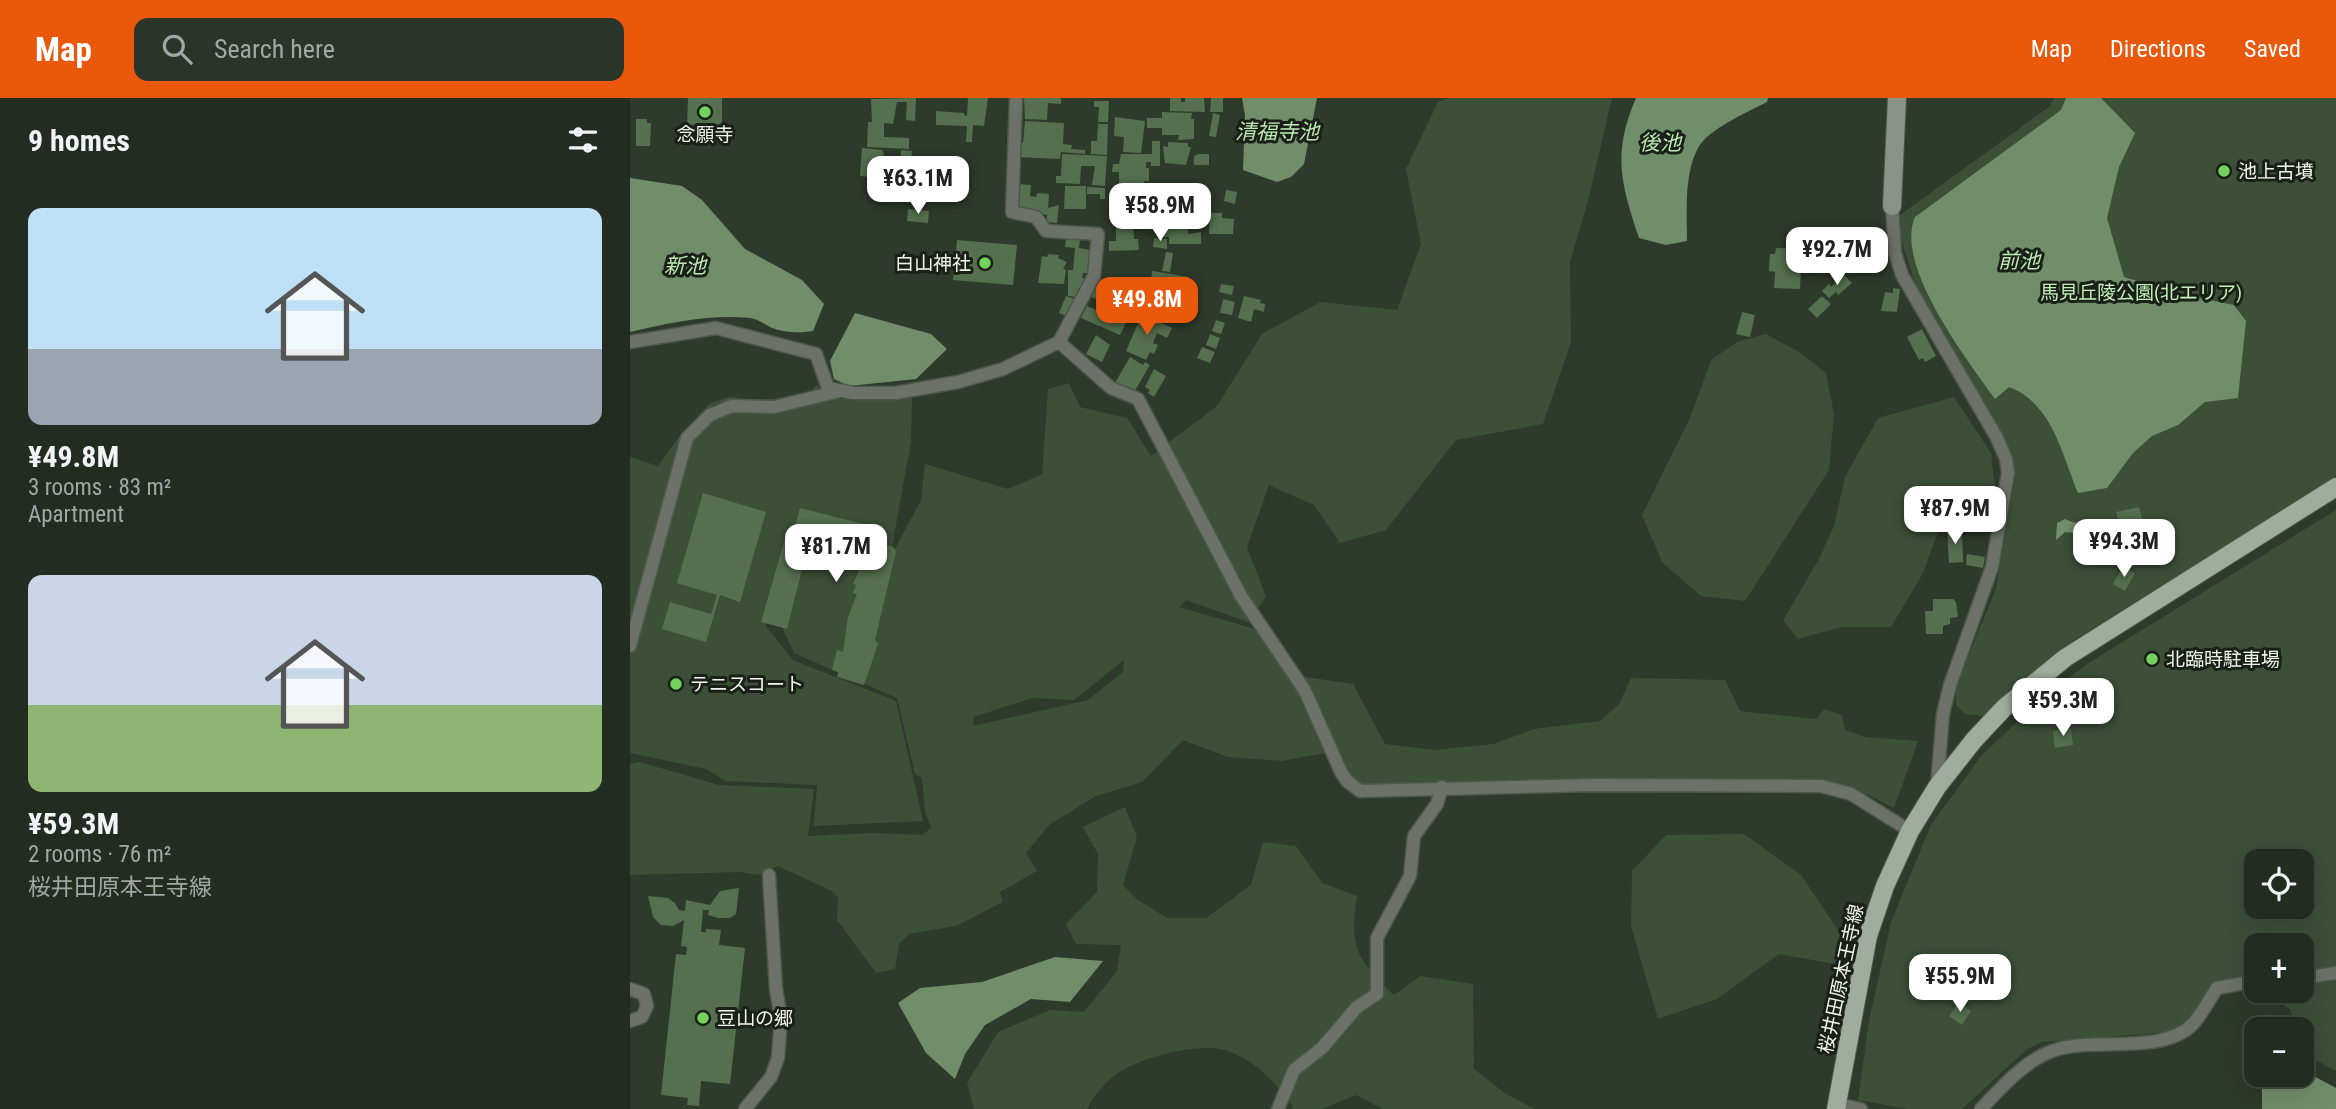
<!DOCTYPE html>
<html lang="en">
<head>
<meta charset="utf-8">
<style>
  body { margin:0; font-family:"Roboto Condensed","Noto Sans JP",sans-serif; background:#2a3429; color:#f1f3f6; height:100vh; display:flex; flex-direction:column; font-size:26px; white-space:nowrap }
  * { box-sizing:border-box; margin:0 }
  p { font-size:23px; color:#a2a7a5 }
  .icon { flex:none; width:38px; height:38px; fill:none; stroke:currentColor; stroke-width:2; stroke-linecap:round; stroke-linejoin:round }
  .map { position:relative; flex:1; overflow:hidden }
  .details { display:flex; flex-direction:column; background:#222c20; width:630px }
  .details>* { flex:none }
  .buttons { position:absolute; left:1614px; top:751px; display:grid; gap:14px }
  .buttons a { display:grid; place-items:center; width:70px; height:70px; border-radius:14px; background:#222c20; box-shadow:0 7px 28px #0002,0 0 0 2px #3f483e; font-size:35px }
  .price { position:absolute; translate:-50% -60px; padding:0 16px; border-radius:14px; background:#fff; color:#222; font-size:23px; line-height:46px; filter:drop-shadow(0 2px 4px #0008) }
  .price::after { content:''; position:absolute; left:50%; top:42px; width:21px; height:16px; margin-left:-10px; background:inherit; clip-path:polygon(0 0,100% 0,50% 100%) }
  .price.on { background:#ea580c; color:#fff }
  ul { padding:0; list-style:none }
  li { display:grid; align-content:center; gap:14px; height:371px; padding:0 28px }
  li span { display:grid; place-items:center; height:217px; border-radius:14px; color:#555 }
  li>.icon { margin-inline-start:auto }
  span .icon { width:126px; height:126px; fill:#fffc; stroke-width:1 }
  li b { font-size:30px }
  h2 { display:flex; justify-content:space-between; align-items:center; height:84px; padding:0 28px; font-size:30px }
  header { display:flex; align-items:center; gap:42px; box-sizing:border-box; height:98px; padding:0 35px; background:#ea580c; color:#fff }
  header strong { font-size:33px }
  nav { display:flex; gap:38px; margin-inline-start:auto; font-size:24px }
  .search { width:490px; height:63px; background:#2a3429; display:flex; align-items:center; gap:18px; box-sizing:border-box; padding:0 24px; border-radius:14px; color:#a2a7a5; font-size:26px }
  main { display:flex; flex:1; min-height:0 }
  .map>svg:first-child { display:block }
</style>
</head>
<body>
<header>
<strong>Map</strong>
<div class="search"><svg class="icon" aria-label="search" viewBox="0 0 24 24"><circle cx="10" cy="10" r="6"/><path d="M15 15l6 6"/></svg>Search here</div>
<nav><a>Map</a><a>Directions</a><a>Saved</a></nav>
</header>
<main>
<section class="details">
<h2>9 homes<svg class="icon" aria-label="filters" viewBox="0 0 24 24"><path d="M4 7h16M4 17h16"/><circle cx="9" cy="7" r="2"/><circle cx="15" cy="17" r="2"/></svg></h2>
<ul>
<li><span style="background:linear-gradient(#bfe0f5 65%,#9aa5b1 0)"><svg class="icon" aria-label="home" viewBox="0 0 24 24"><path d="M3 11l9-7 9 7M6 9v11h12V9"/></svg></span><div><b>¥49.8M</b><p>3 rooms · 83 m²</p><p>Apartment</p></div></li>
<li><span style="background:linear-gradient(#c9d6e8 60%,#8fb573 0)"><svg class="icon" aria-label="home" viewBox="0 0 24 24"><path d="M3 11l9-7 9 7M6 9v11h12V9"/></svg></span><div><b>¥59.3M</b><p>2 rooms · 76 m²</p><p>桜井田原本王寺線</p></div></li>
</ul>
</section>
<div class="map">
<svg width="1706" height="1011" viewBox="0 0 1706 1011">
  <rect width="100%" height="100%" fill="#2e3a2b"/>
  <g fill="#3c5038" fill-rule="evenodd">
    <path d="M820 0H982L958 103 940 164 941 244 913 326 826 342 756 432 710 445 684 407 639 387 617 449 636 499 618 524 556 502 549 509 628 532 656 576 723 586 755 646 804 652 863 646 904 631 970 623 989 606 1001 580 1095 582 1110 613 1187 621 1194 611 1212 617 1215 632 1235 639 1288 643 1264 710 1224 690 1198 683 830 684 732 689 720 681 706 653 652 663 598 659 553 642 512 684 466 698 420 726 396 755 407 773 370 794 373 804 326 828 279 836 269 846 265 871 246 875 207 822 208 800 202 793 148 768 128 777 110 774 0 777V666L10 664 89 687 184 691 178 738 243 735 292 737 301 730 295 712 292 680 285 676 267 600 164 555 149 522 164 441 259 462 291 402 295 366 378 391 412 376 418 291 439 285 450 309 497 320 521 358 587 308 632 236 690 204 767 212 791 146 776 71 808 4ZM494 562 493 574 458 602 343 628 344 619 402 600 444 602Z"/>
    <path d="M1424 0H1706V378L1431 550 1353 618 1335 616 1326 607V588L1366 491 1385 379 1382 356 1287 191 1271 142 1270 117 1419 9Z"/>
    <path d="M1136 236 1169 254 1196 275 1204 316 1199 372 1115 503 1071 498 1032 464 1012 417 1060 320 1081 262 1107 244Z"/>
    <path d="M186 287 208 301 282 299 281 344 262 449 246 454 178 427 158 432 136 528 163 562 266 603 293 723 184 728 187 687 96 683 76 671 0 655V359L28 368 52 335 80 305 100 299 136 303 182 293Z"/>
    <path d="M1324 299 1361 355 1365 390 1316 413 1293 475 1261 529H1211L1168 541 1153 522 1189 461 1204 428 1215 379 1248 320Z"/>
    <path d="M1706 412V973L1672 954 1671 931H1666L1660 911 1628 893 1671 892V847H1626V891L1607 881 1563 918 1539 934 1411 944 1396 952 1332 1011H1278L1228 1002 1239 922 1261 824 1301 727 1351 658 1408 604 1457 566ZM1626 763H1671V808H1626Z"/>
    <path d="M495 709 507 739 493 787 508 802 537 820H576L621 787 633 744 666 748 692 785 727 798C719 851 727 861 764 897L790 878 843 886 844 971 876 996 905 1011H753L726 997 692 1011H662L663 1008C645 984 627 964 598 953 572 943 512 959 489 974 477 982 463 999 457 1011H344L337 985 368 934 420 912 454 914 487 873 491 847 446 846 436 826 467 794 468 756 453 729Z"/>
    <path d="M1114 736 1171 777 1210 835 1205 866 1149 856 1087 901 1028 921 1001 828 1002 773 1036 737Z"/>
  </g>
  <g fill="#718e6a">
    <path d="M612 0H687L674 66 661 79 647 84 613 72 615 17Z"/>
    <path d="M1006 0H1138L1137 4C1118 14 1078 31 1068 50 1054 76 1057 113 1057 143L1036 147 1009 140C991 86 982 55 1006 0Z"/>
    <path d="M1436 0H1471L1505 35 1489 69 1477 120 1494 179 1549 196 1604 207 1616 223 1608 300 1575 304 1548 327 1522 338 1503 355 1477 390 1448 395C1432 356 1422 305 1379 289L1365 301C1337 262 1264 167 1285 119L1431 12Z"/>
    <path d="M0 80 52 88 72 102 115 151 172 182 194 206 183 233C169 235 158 235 145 231 136 228 129 221 120 220 80 216 38 225 0 234Z"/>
    <path d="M225 215 301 236 317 251 286 281 219 288 204 281 200 263Z"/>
    <path d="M1435 421C1453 431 1464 417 1478 428V445L1468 450 1446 435 1435 434 1426 442 1427 425Z"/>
    <path d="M425 859 473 863 440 904 401 901 355 927 335 956 325 981 296 955 268 905 290 890 352 884Z"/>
    <path d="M1671 967 1678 975 1706 990V1011H1632V977L1671 976Z"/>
  </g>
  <g fill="#54704e">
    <path d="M58 0H92V28L57 27Z"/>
    <path d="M286 0 285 23 276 22 277 4H267L263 26 254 25V39L279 40V51L237 49 238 24H242L241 1Z"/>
    <path d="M338 0H358L354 28 343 27 342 44H336L337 28 306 27V13L334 15V17L337 18Z"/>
    <path d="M394 0H431V6L418 5 417 22 395 21Z"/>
    <path d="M540 0H551V4H555V0H574L575 14 540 13Z"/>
    <path d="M581 0H593V14H580Z"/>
    <path d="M464 3H479L478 24H468L469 9H464Z"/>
    <path d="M532 14 562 15 561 21H564V41L548 42 549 37H532V30H517V20H532Z"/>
    <path d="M583 15 590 17 586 39 579 38Z"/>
    <path d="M485 19 515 23 511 55 493 54 494 39 484 38Z"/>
    <path d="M6 21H17V25H21L20 48H6Z"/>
    <path d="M395 23 434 25 433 46 442 47 441 51 455 52V56L431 54 430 61 387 59 388 45H393Z"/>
    <path d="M468 26H478L477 57 461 56V43H467Z"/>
    <path d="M522 43H530V68H521V64H516V70H519V83H514V92L489 91V74H482L483 66H489L491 56H522Z"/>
    <path d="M538 44 558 45V49H561L556 67 535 65 533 48 538 49Z"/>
    <path d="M232 50 253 52 255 65 251 64 250 80 230 78Z"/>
    <path d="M271 52 282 53 279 82H270Z"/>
    <path d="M432 56 477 58 475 88 462 87 465 68H451L450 86 426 85V78H431Z"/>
    <path d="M569 56H579V67H564V58Z"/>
    <path d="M294 74H300L299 83 306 84 305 99H293Z"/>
    <path d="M388 86 401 87 400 98 406 99 407 95 419 96 418 110 429 107 427 125 417 124V117L386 112Z"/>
    <path d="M529 87H554V94H550L549 111H529Z"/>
    <path d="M435 88H456V111H434Z"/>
    <path d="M556 88H571L570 112H557L560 94H556Z"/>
    <path d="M457 89 475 90V101H470V96H457Z"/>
    <path d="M596 92 607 94 605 106 594 103Z"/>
    <path d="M483 93H493L492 98 509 97V102L515 105V108H510V111L482 109Z"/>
    <path d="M278 111 299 113 298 125 277 123Z"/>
    <path d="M580 115H592V120L604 121 603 136H579Z"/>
    <path d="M534 117H564V125H558V136L571 134V146H539V139H534Z"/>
    <path d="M490 121 503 122 504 141H508L509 152 479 153V143H486V125H490Z"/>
    <path d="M436 140 450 141 449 150 461 152 458 175H453L452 180 457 181 455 192 448 191 447 199 438 198V172H443L445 150 435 149Z"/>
    <path d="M524 140 537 141V151L523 149Z"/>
    <path d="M327 142 387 147 383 187 323 182Z"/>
    <path d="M1146 150 1172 151 1170 191 1144 190 1145 174 1139 173 1140 156H1145Z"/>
    <path d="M536 154 543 155 540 174 532 173Z"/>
    <path d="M418 156 429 157 428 160 437 164 433 171 436 172 434 186 408 185 412 158 417 159Z"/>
    <path d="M522 173 559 179 560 196H556L555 200 542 198 541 209 519 206Z"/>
    <path d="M1214 177 1222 185 1208 197 1206 194 1199 200 1192 193 1199 186 1201 189Z"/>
    <path d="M467 186 500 202 495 214 461 199Z"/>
    <path d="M591 186 604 188 602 197 589 194Z"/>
    <path d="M1263 190 1270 191 1267 214 1251 213 1255 194 1263 195Z"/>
    <path d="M436 198 445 201 439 219 429 215Z"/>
    <path d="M614 198 631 202 630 205 635 206 634 214 624 211 621 224 608 220Z"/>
    <path d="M1192 198 1201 206 1187 220 1178 211Z"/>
    <path d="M593 201 605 204 602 217 590 215Z"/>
    <path d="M457 208 496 225 490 237 451 220Z"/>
    <path d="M1112 214 1125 217 1120 239 1106 236Z"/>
    <path d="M512 216 542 230 537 240 527 235 523 245 528 247 524 256 520 254 516 262 496 253Z"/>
    <path d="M586 222 595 225 591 236 582 233Z"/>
    <path d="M1292 231 1306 258 1295 264 1293 260 1289 262 1277 239Z"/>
    <path d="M580 236 590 240 586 251 576 247Z"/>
    <path d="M466 237 480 247 472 264 456 256Z"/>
    <path d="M572 249 585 254 580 265 567 260Z"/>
    <path d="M500 259 513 267 515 264 520 267 503 296 485 285Z"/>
    <path d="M524 271 536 278 524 299 518 295 520 292 515 289Z"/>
    <path d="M73 395 136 414 110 504 90 497 76 544 32 531 40 504 81 516 87 497 47 485Z"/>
    <path d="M1509 409 1512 421 1508 422 1509 429 1503 430 1501 423 1489 426 1486 414Z"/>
    <path d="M170 410 233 426 232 428 242 431 239 443 263 449 266 453 245 542 248 546 234 587 207 579 208 574 202 572 207 552 213 554 218 519 227 496 223 495 226 487 223 486 232 466 177 452 157 531 131 524 158 430 164 432Z"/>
    <path d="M1332 431 1333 464 1319 465 1317 432Z"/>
    <path d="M1337 456 1355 459 1353 470 1336 467Z"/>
    <path d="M1493 468 1505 475 1495 493 1483 486Z"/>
    <path d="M1303 501H1323L1326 504 1328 519 1320 520V526L1313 528V536H1296L1295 513H1303Z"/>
    <path d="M1441 631 1443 647 1425 650 1423 633Z"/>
    <path d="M109 790 106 816 100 820H88L78 817 79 812H73L71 834H76V831L91 832 89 847 115 850 100 986 71 983 69 1008 57 1007 58 1000 31 997 46 856 56 857 57 849 51 848 54 822 43 828 31 827 23 819 18 798 38 800 45 805 49 812 55 813 56 802 80 807 90 793Z"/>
    <path d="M1329 904 1341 913 1332 927 1319 918Z"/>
  </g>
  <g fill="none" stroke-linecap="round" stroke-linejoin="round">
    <g stroke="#4d584a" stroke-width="15">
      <g id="street">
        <path d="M1262 108 1265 155 1272 177 1367 340 1376 361 1378 375 1362 469 1320 587 1313 616 1307 688"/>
        <path d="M0 244 86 230 186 256 198 290 223 295H265L328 284 373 271 429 244 464 178 468 136 416 133 406 119 382 114 386 0"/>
        <path d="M429 244 481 290 508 301 611 498 675 593 711 674 717 683 730 693 965 687 1191 688 1221 696 1280 733"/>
        <path d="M0 548 57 340 80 317 102 308 144 309 210 293"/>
        <path d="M1671 880 1706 875"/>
        <path d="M0 891 14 896 17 908 12 919 0 923"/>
        <path d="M1207 1006 1231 1011"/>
        <path d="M115 1011 141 979 148 960 151 920 146 891 139 777"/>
        <path d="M648 1011 664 972 692 950 727 909 747 896V840L780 778 784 738 807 706 812 689"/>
        <path d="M1351 1011C1371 990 1393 964 1422 953 1461 938 1532 958 1563 926 1572 916 1579 902 1587 890L1626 883"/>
      </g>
    </g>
    <g stroke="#4d584a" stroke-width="20">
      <path id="secondary" d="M1262 108 1267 0"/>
    </g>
    <g stroke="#4d584a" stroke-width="20">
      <path id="primary" d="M1206 1011 1238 838 1255 788 1280 733 1307 689 1344 642 1374 610 1435 560 1706 389"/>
    </g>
    <use href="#street" stroke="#6c726a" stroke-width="12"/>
    <use href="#secondary" stroke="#899387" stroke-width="18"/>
    <use href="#primary" stroke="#a0ac9d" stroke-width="18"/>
  </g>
  <g fill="#72d25d" stroke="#1a1f18" stroke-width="2.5">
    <circle cx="75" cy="14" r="7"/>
    <circle cx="1594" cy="73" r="7"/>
    <circle cx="355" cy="165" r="7"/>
    <circle cx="1522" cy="561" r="7"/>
    <circle cx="46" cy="586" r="7"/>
    <circle cx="73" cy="920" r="7"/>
  </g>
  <g text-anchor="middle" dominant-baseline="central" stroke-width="6" stroke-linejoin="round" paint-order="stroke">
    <g font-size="19" fill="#eef6ec" stroke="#1a1f18" text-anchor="start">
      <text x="75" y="36" text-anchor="middle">念願寺</text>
      <text x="1608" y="73">池上古墳</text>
      <text x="341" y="165" text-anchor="end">白山神社</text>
      <text x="1536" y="561">北臨時駐車場</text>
      <text x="60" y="586">テニスコート</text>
      <text x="87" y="920">豆山の郷</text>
    </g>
    <g font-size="19" fill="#bff0b5" stroke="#1a1f18">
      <text x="1511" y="194">馬見丘陵公園(北エリア)</text>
    </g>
    <g font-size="19" fill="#eef6ec" stroke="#1a1f18">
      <text transform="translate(1211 881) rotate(-78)">桜井田原本王寺線</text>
    </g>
    <g font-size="21" font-style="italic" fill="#b9e9af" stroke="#1a1f18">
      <text x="647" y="34">清福寺池</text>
      <text x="1030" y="45">後池</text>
      <text x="1389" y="163">前池</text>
      <text x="55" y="168">新池</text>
    </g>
  </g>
</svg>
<div class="buttons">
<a><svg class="icon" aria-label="locate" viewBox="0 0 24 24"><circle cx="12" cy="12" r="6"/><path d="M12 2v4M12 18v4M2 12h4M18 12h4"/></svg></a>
<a>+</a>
<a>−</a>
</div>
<b class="price" style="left:288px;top:118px">¥63.1M</b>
<b class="price" style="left:530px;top:145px">¥58.9M</b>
<b class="price" style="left:1207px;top:189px">¥92.7M</b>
<b class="price on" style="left:517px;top:239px">¥49.8M</b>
<b class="price" style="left:1325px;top:448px">¥87.9M</b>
<b class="price" style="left:1494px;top:481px">¥94.3M</b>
<b class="price" style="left:206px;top:486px">¥81.7M</b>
<b class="price" style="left:1433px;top:640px">¥59.3M</b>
<b class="price" style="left:1330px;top:916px">¥55.9M</b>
</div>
</main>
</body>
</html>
